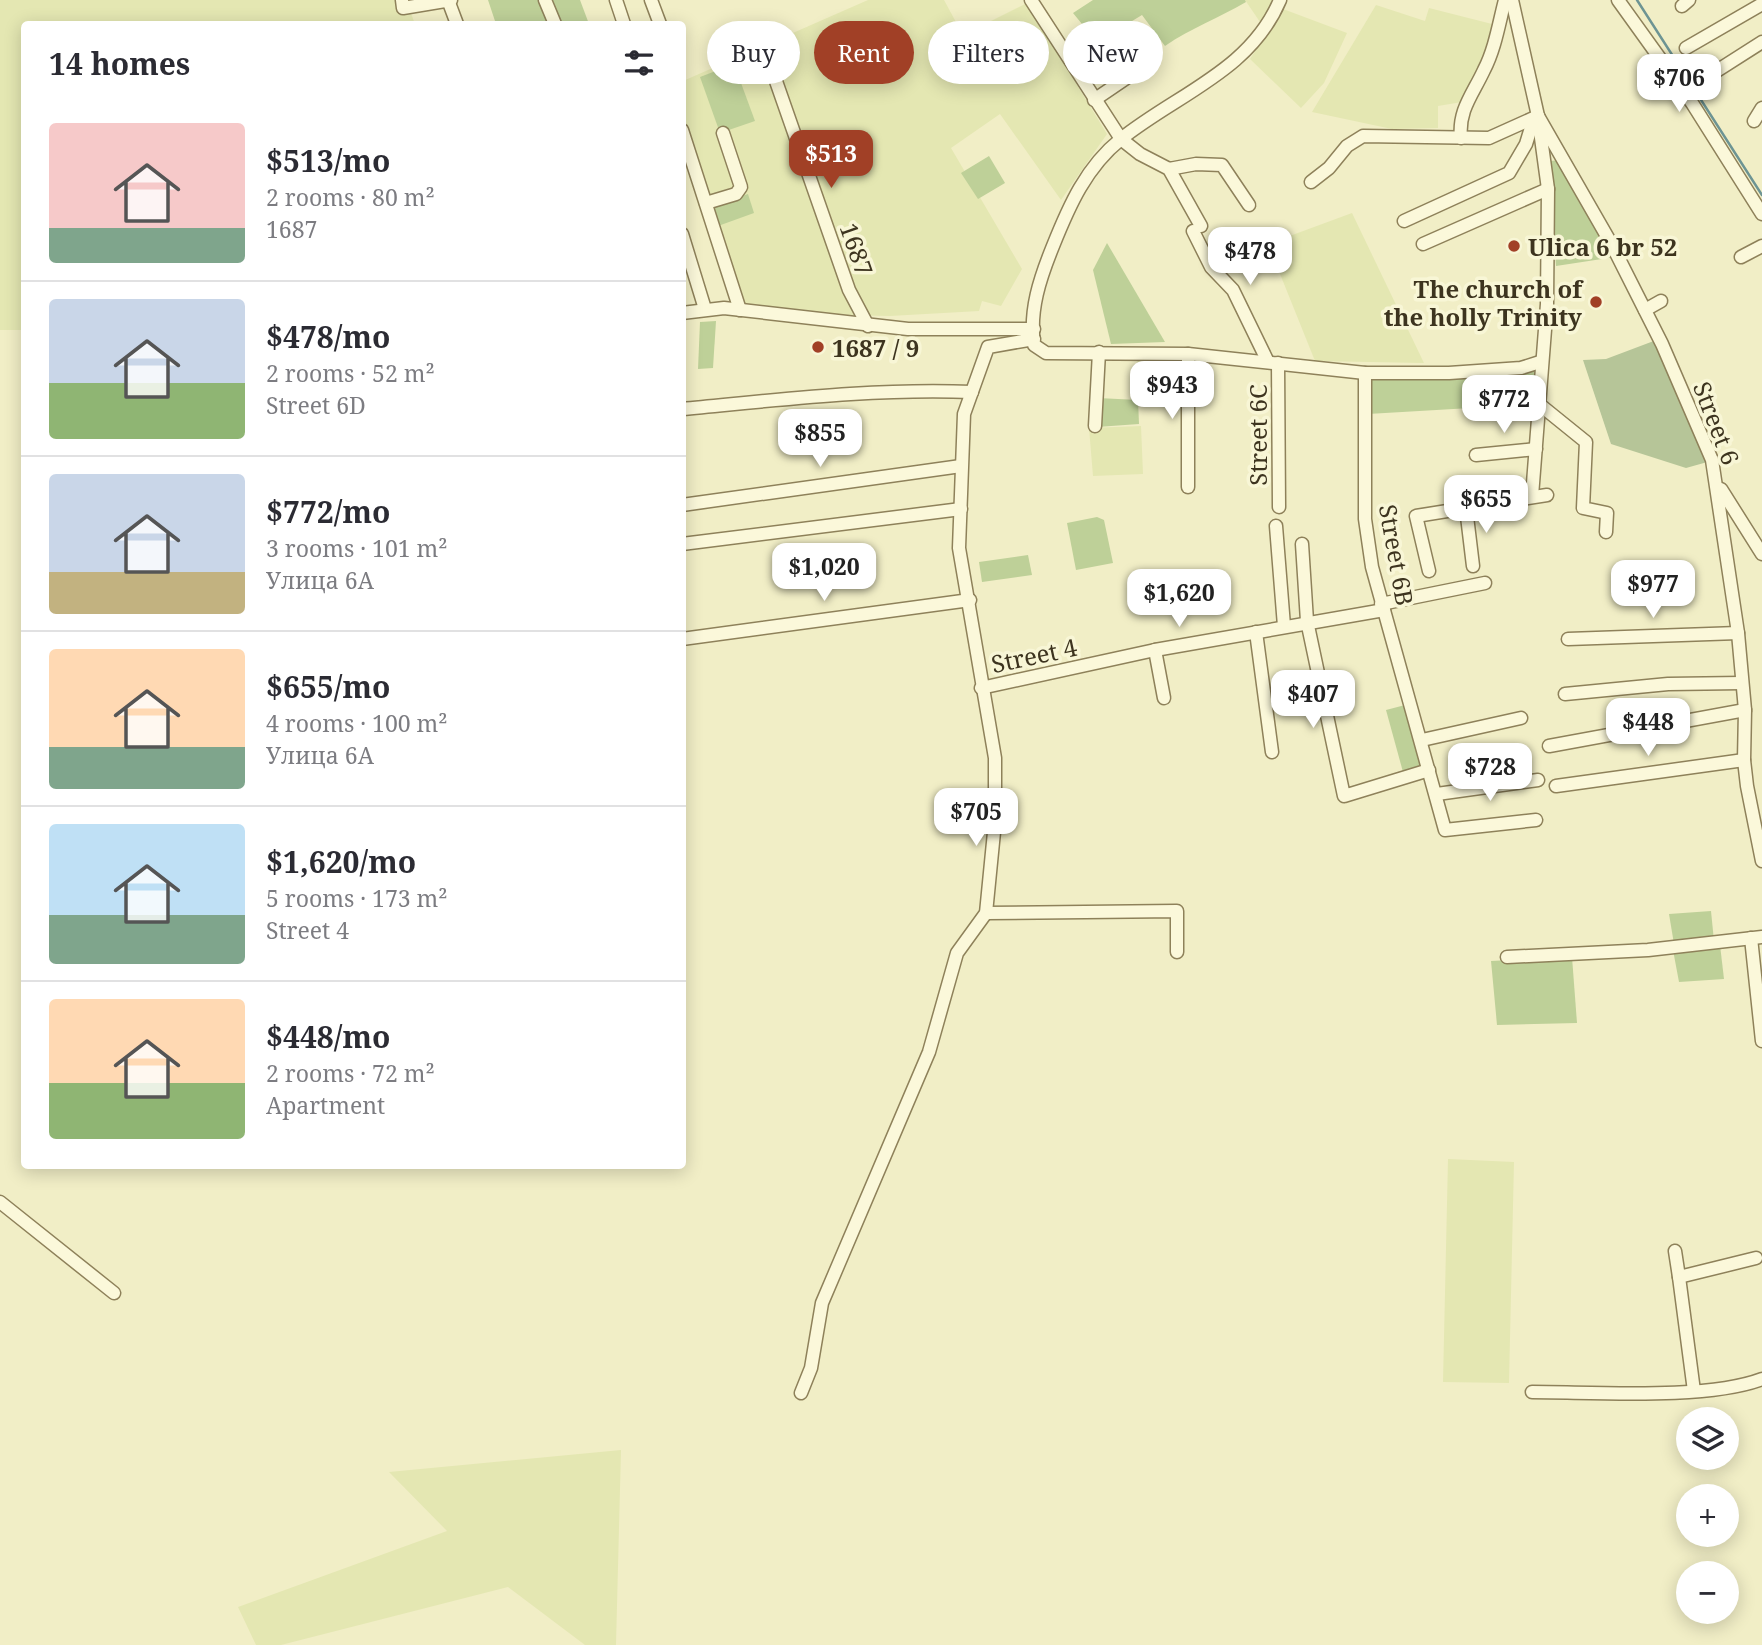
<!DOCTYPE html>
<html lang="en">
<head>
<meta charset="utf-8">
<style>
  body { margin:0; font-family:"Noto Serif",serif; background:#f7f7f7; color:#2b2b33; height:100vh; display:flex; flex-direction:column; font-size:26px; white-space:nowrap }
  * { box-sizing:border-box; margin:0 }
  p { font-size:23px; color:#7c7c81 }
  .icon { flex:none; width:38px; height:38px; fill:none; stroke:currentColor; stroke-width:2; stroke-linecap:round; stroke-linejoin:round }
  .map { position:relative; flex:1; overflow:hidden }
  .panel { position:absolute; left:21px; top:21px; width:665px; height:1148px; display:flex; flex-direction:column; background:#fff; border-radius:7px; box-shadow:0 4px 18px #0003 }
  .panel>* { flex:none }
  .top-card { position:absolute; left:707px; top:21px; width:665px; height:63px; display:flex; gap:14px }
  .buttons { position:absolute; left:1676px; top:1407px; display:grid; gap:14px }
  .buttons a { display:grid; place-items:center; width:63px; height:63px; border-radius:50%; background:#fff; box-shadow:0 4px 18px #0003; font-size:35px }
  .price { position:absolute; translate:-50% -60px; padding:0 16px; border-radius:14px; background:#fff; color:#222; font-size:23px; line-height:46px; filter:drop-shadow(0 2px 4px #0008) }
  .price::after { content:''; position:absolute; left:50%; top:42px; width:21px; height:16px; margin-left:-10px; background:inherit; clip-path:polygon(0 0,100% 0,50% 100%) }
  .price.active { background:#a14026; color:#fff }
  ul { padding:0; list-style:none }
  li { display:flex; align-items:center; gap:21px; height:175px; padding:0 28px }
  li+li { border-top:2px solid #e1e1e2 }
  li span { display:grid; place-items:center; flex:none; width:196px; height:140px; border-radius:7px; color:#555 }
  li>.icon { margin-inline-start:auto }
  span .icon { width:84px; height:84px; fill:#fffc; stroke-width:1 }
  li b { font-size:30px }
  h2 { display:flex; justify-content:space-between; align-items:center; height:84px; padding:0 28px; font-size:30px }
  .pill { padding:0 24px; border-radius:32px; background:#fff; box-shadow:0 4px 18px #0003; font-size:24px; line-height:63px }
  .pill.active { background:#a14026; color:#fff }
  .map>svg:first-child { display:block }
</style>
</head>
<body>
<div class="map">
<svg width="1762" height="1645" viewBox="0 0 1762 1645">
  <rect width="100%" height="100%" fill="#f1eec6"/>
  <g fill="#e4e7b2">
    <path d="M0 0H406L415 24H24V330H0Z"/>
    <path d="M868 0H944L963 35 1027 3 1107 134 1061 200 1000 114 951 148 1022 269 1001 306 982 301 979 311 890 316 716 313 683 320 682 307 701 302H730L729 286 683 139V81Z"/>
    <path d="M1245 0H1275L1260 22Z"/>
    <path d="M1376 5 1425 21 1429 8 1492 24 1485 52 1462 102 1438 106V128L1392 129 1312 112Z"/>
    <path d="M1283 9 1347 33 1324 83 1301 108 1250 59Z"/>
    <path d="M1352 213 1424 363 1315 361 1268 244Z"/>
    <path d="M1137 357 1182 359 1184 404 1139 406Z"/>
    <path d="M1141 426 1143 474 1093 476 1089 428Z"/>
    <path d="M1448 1159 1514 1162 1509 1383 1443 1382Z"/>
    <path d="M621 1450 616 1645H585L508 1587 281 1645H256L238 1607 447 1531 389 1472Z"/>
  </g>
  <g fill="#bed098">
    <path d="M488 0H543L552 24H496Z"/>
    <path d="M547 0H580L589 24H556Z"/>
    <path d="M1093 0H1245L1246 2C1219 18 1191 28 1165 46L1142 15 1109 35 1103 27 1091 35 1073 13Z"/>
    <path d="M734 64 755 121 720 133 700 77Z"/>
    <path d="M989 156 1005 183 978 199 961 173Z"/>
    <path d="M1560 160 1615 257 1556 266 1550 161Z"/>
    <path d="M748 194 754 213 718 226 711 206Z"/>
    <path d="M1107 243 1165 342 1111 344 1093 270Z"/>
    <path d="M716 321 713 368 698 369 700 322Z"/>
    <path d="M1537 370 1538 404 1368 414 1370 380 1374 378Z"/>
    <path d="M1098 398 1138 400 1139 424 1097 427Z"/>
    <path d="M1097 517 1104 520 1113 563 1076 570 1067 523Z"/>
    <path d="M1028 555 1032 575 982 582 979 562Z"/>
    <path d="M1409 704 1426 766 1403 772 1386 710Z"/>
    <path d="M1711 911 1714 941 1674 944 1669 914Z"/>
    <path d="M1720 945 1724 979 1679 982 1673 950Z"/>
    <path d="M1572 957 1577 1023 1497 1025 1491 961Z"/>
  </g>
  <path fill="#b6c598" d="M1659 339 1711 461 1686 468 1611 444 1583 360 1606 359Z"/>
  <g fill="none" stroke-linecap="round" stroke-linejoin="round">
    <path stroke="#6d9493" stroke-width="2.5" d="M1637 0 1762 195"/>
    <g stroke="#8e815a" stroke-width="15">
      <g id="minor">
        <path d="M402 0 403 8 451 0"/>
        <path d="M448 0 457 24"/>
        <path d="M545 0 555 24"/>
        <path d="M616 0 624 24"/>
        <path d="M651 0 660 24"/>
        <path d="M1031 0 1121 139 1140 154 1169 169 1201 226"/>
        <path d="M1280 0C1250 71 1177 94 1121 139 1086 167 1069 206 1053 246 1040 278 1029 310 1034 345L1046 353 1188 354 1365 373H1449L1521 368 1540 362"/>
        <path d="M1512 0 1538 116 1548 189 1547 304 1532 496"/>
        <path d="M1618 0 1692 103 1762 214"/>
        <path d="M1682 6 1689 0"/>
        <path d="M1686 48 1762 4"/>
        <path d="M770 64 849 290 868 326"/>
        <path d="M1715 72 1762 42"/>
        <path d="M1094 100 1144 66"/>
        <path d="M1538 116 1612 245 1662 344 1712 460 1738 633 1745 710 1744 760 1747 786 1762 861"/>
        <path d="M1754 121 1762 108"/>
        <path d="M682 130 740 310"/>
        <path d="M1461 138C1458 110 1473 94 1484 70 1495 49 1499 23 1505 0"/>
        <path d="M1169 169 1196 164 1222 165 1249 205"/>
        <path d="M1311 182 1329 168 1347 146 1363 136 1489 138 1538 116"/>
        <path d="M706 203 736 194 741 187 723 133"/>
        <path d="M1404 221 1509 173 1526 144 1533 121"/>
        <path d="M1193 231 1211 267 1233 290 1268 362"/>
        <path d="M682 234 705 309"/>
        <path d="M1423 244 1548 189"/>
        <path d="M1741 257 1762 246"/>
        <path d="M1645 310 1661 301"/>
        <path d="M682 313 724 308 908 329H1034"/>
        <path d="M1188 354V487"/>
        <path d="M1278 363 1279 507"/>
        <path d="M1365 373V519L1372 567 1445 830 1536 820"/>
        <path d="M1539 404 1586 442 1583 508 1607 513 1606 532"/>
        <path d="M682 409C779 400 875 388 972 392"/>
        <path d="M1095 426 1099 352"/>
        <path d="M1476 455 1536 449"/>
        <path d="M1721 489 1762 554"/>
        <path d="M682 505 961 466"/>
        <path d="M1466 508 1473 566"/>
        <path d="M1276 526 1284 626"/>
        <path d="M682 544 961 509"/>
        <path d="M1302 544 1307 621 1344 796 1429 770"/>
        <path d="M1429 571 1416 516 1547 495"/>
        <path d="M1381 604 1485 583"/>
        <path d="M1256 632 1272 752"/>
        <path d="M682 639 970 600"/>
        <path d="M1568 639 1738 633"/>
        <path d="M1155 650 1164 698"/>
        <path d="M981 688 1155 650 1384 610"/>
        <path d="M1565 694 1668 684 1742 683"/>
        <path d="M1422 740 1521 718"/>
        <path d="M1549 746 1745 710"/>
        <path d="M1556 786 1744 760"/>
        <path d="M1437 794 1538 780"/>
        <path d="M986 913 1177 911V952"/>
        <path d="M1751 938 1762 1041"/>
        <path d="M1507 957 1648 950 1762 937"/>
        <path d="M0 1202 114 1293"/>
        <path d="M1675 1251 1679 1277"/>
        <path d="M1694 1391 1679 1277 1756 1258"/>
        <path d="M1532 1392C1594 1392 1707 1400 1762 1379"/>
        <path d="M801 1393 811 1368 822 1303 929 1052 957 953 986 913 995 822V758L959 548 964 414 988 347 1034 339"/>
      </g>
    </g>
    <use href="#minor" stroke="#fbf8da" stroke-width="12"/>
  </g>
  <g fill="#a14026" stroke="#f8f6d6" stroke-width="2.5">
    <circle cx="1514" cy="246" r="7"/>
    <circle cx="1596" cy="302" r="7"/>
    <circle cx="818" cy="347" r="7"/>
  </g>
  <g text-anchor="middle" dominant-baseline="central" stroke-width="7" stroke-linejoin="round" paint-order="stroke">
    <g font-size="24" font-weight="bold" fill="#3d341f" stroke="#f8f6d6" text-anchor="start">
      <text x="1528" y="246">Ulica 6 br 52</text>
      <text x="1582" y="288" text-anchor="end">Тhe church of<tspan x="1582" dy="28">the holly Trinity</tspan></text>
      <text x="832" y="347">1687 / 9</text>
    </g>
    <g font-size="24" fill="#3d341f" stroke="#f8f6d6">
      <text transform="translate(857 249) rotate(71)">1687</text>
      <text transform="translate(1717 423) rotate(69)">Street 6</text>
      <text transform="translate(1257 435) rotate(-90)">Street 6C</text>
      <text transform="translate(1397 555) rotate(80)">Street 6B</text>
      <text transform="translate(1034 655) rotate(-12)">Street 4</text>
    </g>
  </g>
</svg>
<div class="buttons">
<a><svg class="icon" aria-label="layers" viewBox="0 0 24 24"><path d="M12 4l9 5-9 5-9-5zM3 14l9 5 9-5"/></svg></a>
<a>+</a>
<a>−</a>
</div>
<b class="price" style="left:1679px;top:114px">$706</b>
<b class="price active" style="left:831px;top:190px">$513</b>
<b class="price" style="left:1250px;top:287px">$478</b>
<b class="price" style="left:1172px;top:421px">$943</b>
<b class="price" style="left:1504px;top:435px">$772</b>
<b class="price" style="left:820px;top:469px">$855</b>
<b class="price" style="left:1486px;top:535px">$655</b>
<b class="price" style="left:824px;top:603px">$1,020</b>
<b class="price" style="left:1653px;top:620px">$977</b>
<b class="price" style="left:1179px;top:629px">$1,620</b>
<b class="price" style="left:1313px;top:730px">$407</b>
<b class="price" style="left:1648px;top:758px">$448</b>
<b class="price" style="left:1490px;top:803px">$728</b>
<b class="price" style="left:976px;top:848px">$705</b>
<div class="top-card">
<a class="pill">Buy</a>
<a class="pill active">Rent</a>
<a class="pill">Filters</a>
<a class="pill">New</a>
</div>
<section class="panel">
<h2>14 homes<svg class="icon" aria-label="filters" viewBox="0 0 24 24"><path d="M4 7h16M4 17h16"/><circle cx="9" cy="7" r="2"/><circle cx="15" cy="17" r="2"/></svg></h2>
<ul>
<li><span style="background:linear-gradient(#f6c9c9 75%,#7fa58c 0)"><svg class="icon" aria-label="home" viewBox="0 0 24 24"><path d="M3 11l9-7 9 7M6 9v11h12V9"/></svg></span><div><b>$513/mo</b><p>2 rooms · 80 m²</p><p>1687</p></div></li>
<li><span style="background:linear-gradient(#c9d6e8 60%,#8fb573 0)"><svg class="icon" aria-label="home" viewBox="0 0 24 24"><path d="M3 11l9-7 9 7M6 9v11h12V9"/></svg></span><div><b>$478/mo</b><p>2 rooms · 52 m²</p><p>Street 6D</p></div></li>
<li><span style="background:linear-gradient(#c9d6e8 70%,#c2b280 0)"><svg class="icon" aria-label="home" viewBox="0 0 24 24"><path d="M3 11l9-7 9 7M6 9v11h12V9"/></svg></span><div><b>$772/mo</b><p>3 rooms · 101 m²</p><p>Улица 6A</p></div></li>
<li><span style="background:linear-gradient(#ffd9b3 70%,#7fa58c 0)"><svg class="icon" aria-label="home" viewBox="0 0 24 24"><path d="M3 11l9-7 9 7M6 9v11h12V9"/></svg></span><div><b>$655/mo</b><p>4 rooms · 100 m²</p><p>Улица 6A</p></div></li>
<li><span style="background:linear-gradient(#bfe0f5 65%,#7fa58c 0)"><svg class="icon" aria-label="home" viewBox="0 0 24 24"><path d="M3 11l9-7 9 7M6 9v11h12V9"/></svg></span><div><b>$1,620/mo</b><p>5 rooms · 173 m²</p><p>Street 4</p></div></li>
<li><span style="background:linear-gradient(#ffd9b3 60%,#8fb573 0)"><svg class="icon" aria-label="home" viewBox="0 0 24 24"><path d="M3 11l9-7 9 7M6 9v11h12V9"/></svg></span><div><b>$448/mo</b><p>2 rooms · 72 m²</p><p>Apartment</p></div></li>
</ul>
</section>
</div>
</body>
</html>
